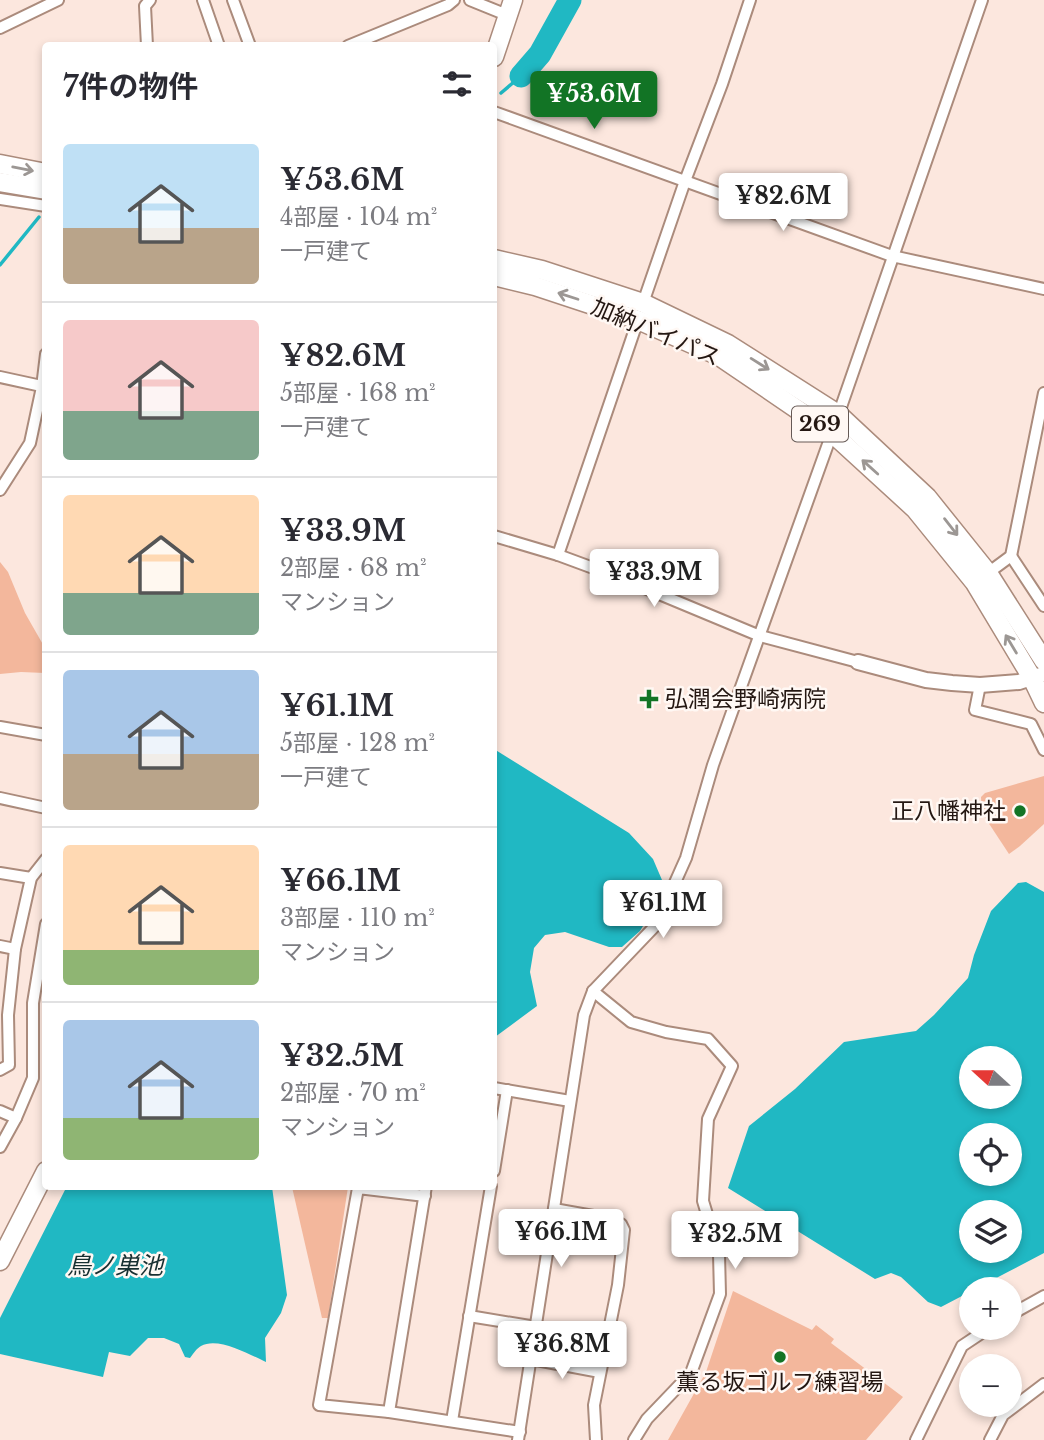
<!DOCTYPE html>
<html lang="ja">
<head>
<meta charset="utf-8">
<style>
  body { margin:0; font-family:"Libre Baskerville","Noto Sans JP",serif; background:#f2f2f3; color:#2b2b33; height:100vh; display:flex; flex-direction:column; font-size:26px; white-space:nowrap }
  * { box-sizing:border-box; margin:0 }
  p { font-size:23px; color:#7c7c81 }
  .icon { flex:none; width:38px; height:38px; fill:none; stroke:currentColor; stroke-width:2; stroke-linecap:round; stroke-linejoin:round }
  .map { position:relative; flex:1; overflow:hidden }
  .side { position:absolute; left:42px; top:42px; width:455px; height:1148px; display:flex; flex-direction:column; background:#fff; border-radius:7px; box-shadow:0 4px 10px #0003 }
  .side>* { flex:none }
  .needle { width:46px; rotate:291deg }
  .buttons { position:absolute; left:959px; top:1046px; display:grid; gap:14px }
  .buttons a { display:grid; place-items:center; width:63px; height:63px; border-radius:50%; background:#fff; box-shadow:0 4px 10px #0003; font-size:35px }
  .price { position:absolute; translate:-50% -60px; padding:0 16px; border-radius:7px; background:#fff; color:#222; font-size:23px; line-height:46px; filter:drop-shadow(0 2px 4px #0008) }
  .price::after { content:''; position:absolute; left:50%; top:42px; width:21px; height:16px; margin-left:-10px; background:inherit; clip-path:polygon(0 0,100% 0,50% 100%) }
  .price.current { background:#127425; color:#fff }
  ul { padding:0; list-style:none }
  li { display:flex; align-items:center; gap:21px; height:175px; padding:0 21px }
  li+li { border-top:2px solid #e1e1e2 }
  li span { display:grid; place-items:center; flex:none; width:196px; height:140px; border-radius:7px; color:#555 }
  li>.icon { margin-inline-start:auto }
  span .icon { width:84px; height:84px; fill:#fffc; stroke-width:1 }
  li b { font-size:30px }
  h2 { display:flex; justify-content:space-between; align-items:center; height:84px; padding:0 21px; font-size:30px }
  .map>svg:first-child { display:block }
</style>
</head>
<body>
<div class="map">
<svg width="1044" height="1440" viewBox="0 0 1044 1440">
  <rect width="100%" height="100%" fill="#fce7de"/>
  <g fill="#f3b79c">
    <path d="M0 562 8 572 25 613 45 648V673L21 672 0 674Z"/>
    <path d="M1044 776V824L1020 846 1009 854 982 813 981 797 985 793Z"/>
    <path d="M292 1187H348L328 1318H322Z"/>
    <path d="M733 1291 812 1330 816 1325 834 1339 831 1343 903 1397 866 1440H668L706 1372Z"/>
  </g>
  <g fill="#20b8c3" fill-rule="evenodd">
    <path d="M494 749 629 833 653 859 662 880 658 901 640 931 622 947H609L565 932 545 935 534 948 530 972 537 1006 495 1037H494Z"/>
    <path d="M1026 882 1044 892V1253L941 1307 928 1302 901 1277 891 1273 875 1279 728 1188 749 1126 795 1089 844 1042 916 1031 934 1015 968 978 974 955 991 911 1018 883ZM971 1059H1010V1097H971ZM971 1136H1010V1174H971ZM971 1213H1010V1251H971Z"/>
    <path d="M67 1186 272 1187 287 1295 281 1313 265 1338 266 1362C250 1355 218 1336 201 1346 197 1348 193 1354 190 1358L185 1357 179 1344 164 1338H148L130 1356 109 1352 103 1377 0 1354V1318Z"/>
  </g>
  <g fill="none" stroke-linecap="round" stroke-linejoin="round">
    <g stroke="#20b8c3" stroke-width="3.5">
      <path d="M501 93 521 76"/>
      <path d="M0 265 39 217"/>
    </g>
    <path stroke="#20b8c3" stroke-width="23" d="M521 76 540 54 570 0"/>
    <g stroke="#ab8b7c" stroke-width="14">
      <g id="minor">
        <path d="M203 0 219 46"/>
        <path d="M233 0 250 46"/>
        <path d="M470 0 507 15"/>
        <path d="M0 28 58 0"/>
        <path d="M147 46 145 6 150 0"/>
        <path d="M348 46 448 5 454 0"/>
        <path d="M494 112 892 256 1044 289"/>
        <path d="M0 199 46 206"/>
        <path d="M643 303 685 181 722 84 750 0"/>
        <path d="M0 377 46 387"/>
        <path d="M0 490 30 443 42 387 46 354"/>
        <path d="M494 536 558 555 623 579 760 636 858 662"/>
        <path d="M558 555 638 320"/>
        <path d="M1011 556 1044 606"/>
        <path d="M988 573 1011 556 1044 393"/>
        <path d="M980 685 975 710 1031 724 1044 750"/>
        <path d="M0 727 46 735"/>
        <path d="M0 798 46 808"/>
        <path d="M0 873 31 878"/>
        <path d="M0 946 15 949"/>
        <path d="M593 991 631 1022 666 1032 708 1039 732 1066 708 1119 703 1201 719 1254 720 1294 691 1373 647 1419 634 1440"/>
        <path d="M0 1070 9 1065 8 1015 15 949 31 878 46 859"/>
        <path d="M494 1088 570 1101"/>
        <path d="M0 1111 16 1118"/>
        <path d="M0 1147 16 1118 33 1078V1003L46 924"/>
        <path d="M494 1171 507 1090"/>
        <path d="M425 1196 358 1188 319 1405 389 1412 520 1432"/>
        <path d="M554 1209 610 1219 621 1224 624 1230 618 1285 594 1405 596 1440"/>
        <path d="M1010 1315 1044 1296"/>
        <path d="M469 1316 536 1327"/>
        <path d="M531 1359 600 1372"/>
        <path d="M389 1412 426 1186"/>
        <path d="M452 1421 491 1186"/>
        <path d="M518 1440 584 1015 593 991 656 925 686 858 713 765 832 433 982 0"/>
        <path d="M916 1440 962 1346 989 1328"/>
        <path d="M990 1440 1003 1415 1044 1384"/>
      </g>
    </g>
    <g stroke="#ab8b7c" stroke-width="18">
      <path id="tertiary" d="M858 662 926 680 952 683 980 685 1019 682 1044 674"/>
    </g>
    <g stroke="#ab8b7c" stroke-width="21">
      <g id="primary">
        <path d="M494 57 513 0"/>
        <path d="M0 1261 46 1171"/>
      </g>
    </g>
    <g stroke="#ab8b7c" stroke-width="21">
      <g id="trunk">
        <path d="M0 164 46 173"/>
        <path d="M0 182 46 190"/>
        <path d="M494 259 542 270 643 303 728 344 838 414 927 497 988 573 1044 661"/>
        <path d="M494 276 535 286 638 320 719 356 832 433 915 509 975 583 1032 678 1044 703"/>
      </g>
    </g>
    <use href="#minor" stroke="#fff" stroke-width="10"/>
    <use href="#tertiary" stroke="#fff" stroke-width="14"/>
    <use href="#primary" stroke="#fff" stroke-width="18"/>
    <use href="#trunk" stroke="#fff" stroke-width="18"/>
  </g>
  <defs><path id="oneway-shaft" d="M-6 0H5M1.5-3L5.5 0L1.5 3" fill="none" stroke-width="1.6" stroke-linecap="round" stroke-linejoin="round" transform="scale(1.75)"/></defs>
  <g stroke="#9c9794">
    <use href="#oneway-shaft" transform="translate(23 169) rotate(11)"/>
    <use href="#oneway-shaft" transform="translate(568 296) rotate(-162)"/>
    <use href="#oneway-shaft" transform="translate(760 364) rotate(32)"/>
    <use href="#oneway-shaft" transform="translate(870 467) rotate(-138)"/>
    <use href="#oneway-shaft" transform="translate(951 527) rotate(52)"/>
    <use href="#oneway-shaft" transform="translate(1011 644) rotate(-121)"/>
  </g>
  <g fill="#127425" stroke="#fff8f4" stroke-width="2.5">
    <path d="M645.5 688.5h7v7h7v7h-7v7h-7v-7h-7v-7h7z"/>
    <circle cx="1020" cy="811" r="7"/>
    <circle cx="780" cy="1357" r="7"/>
  </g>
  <g text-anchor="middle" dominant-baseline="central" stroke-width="5" stroke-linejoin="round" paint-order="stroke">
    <rect fill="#fff8f4" stroke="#665a56" stroke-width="2" x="792" y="406.5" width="56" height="35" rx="5"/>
    <g font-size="21" font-weight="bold" fill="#241712">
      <text x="820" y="424">269</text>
    </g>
    <g font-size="23" fill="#241712" stroke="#fff8f4">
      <text transform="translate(656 332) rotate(23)">加納バイパス</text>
    </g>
    <g font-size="23" fill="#241712" stroke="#fff8f4" text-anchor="start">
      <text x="665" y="699">弘潤会野崎病院</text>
      <text x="1006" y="811" text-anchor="end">正八幡神社</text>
      <text x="780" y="1382" text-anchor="middle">薫る坂ゴルフ練習場</text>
    </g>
    <g font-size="24" font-style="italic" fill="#182f31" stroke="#fff8f4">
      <text x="115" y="1265">鳥ノ巣池</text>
    </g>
  </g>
</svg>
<div class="buttons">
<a><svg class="needle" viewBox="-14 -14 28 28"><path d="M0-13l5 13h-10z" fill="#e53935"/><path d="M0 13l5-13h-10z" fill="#7c7c81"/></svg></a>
<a><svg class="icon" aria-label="locate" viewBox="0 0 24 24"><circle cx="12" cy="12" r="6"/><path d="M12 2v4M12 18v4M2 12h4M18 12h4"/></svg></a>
<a><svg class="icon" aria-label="layers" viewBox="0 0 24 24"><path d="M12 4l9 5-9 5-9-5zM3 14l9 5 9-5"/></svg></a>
<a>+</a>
<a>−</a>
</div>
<b class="price current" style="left:594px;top:131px">¥53.6M</b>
<b class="price" style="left:783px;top:233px">¥82.6M</b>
<b class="price" style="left:654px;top:609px">¥33.9M</b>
<b class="price" style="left:663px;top:940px">¥61.1M</b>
<b class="price" style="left:561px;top:1269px">¥66.1M</b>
<b class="price" style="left:735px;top:1271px">¥32.5M</b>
<b class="price" style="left:562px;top:1381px">¥36.8M</b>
<section class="side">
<h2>7件の物件<svg class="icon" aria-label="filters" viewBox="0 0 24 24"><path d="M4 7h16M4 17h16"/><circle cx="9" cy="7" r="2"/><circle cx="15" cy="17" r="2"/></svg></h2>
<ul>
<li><span style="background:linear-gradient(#bfe0f5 60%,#b9a48a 0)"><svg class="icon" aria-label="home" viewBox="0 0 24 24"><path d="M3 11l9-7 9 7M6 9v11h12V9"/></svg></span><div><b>¥53.6M</b><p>4部屋 · 104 m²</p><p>一戸建て</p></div></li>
<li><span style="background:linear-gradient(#f6c9c9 65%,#7fa58c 0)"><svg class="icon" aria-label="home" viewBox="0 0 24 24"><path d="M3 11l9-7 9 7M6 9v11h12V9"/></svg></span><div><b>¥82.6M</b><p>5部屋 · 168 m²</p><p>一戸建て</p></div></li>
<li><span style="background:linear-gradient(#ffd9b3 70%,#7fa58c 0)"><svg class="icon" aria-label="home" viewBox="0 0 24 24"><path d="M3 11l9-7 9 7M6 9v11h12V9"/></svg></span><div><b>¥33.9M</b><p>2部屋 · 68 m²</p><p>マンション</p></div></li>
<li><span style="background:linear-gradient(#a9c7e8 60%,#b9a48a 0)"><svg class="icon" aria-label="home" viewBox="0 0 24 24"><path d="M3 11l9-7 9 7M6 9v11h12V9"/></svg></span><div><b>¥61.1M</b><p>5部屋 · 128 m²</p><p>一戸建て</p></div></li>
<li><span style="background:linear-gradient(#ffd9b3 75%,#8fb573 0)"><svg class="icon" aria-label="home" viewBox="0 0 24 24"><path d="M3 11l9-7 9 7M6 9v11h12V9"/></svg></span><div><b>¥66.1M</b><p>3部屋 · 110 m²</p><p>マンション</p></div></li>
<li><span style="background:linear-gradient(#a9c7e8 70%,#8fb573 0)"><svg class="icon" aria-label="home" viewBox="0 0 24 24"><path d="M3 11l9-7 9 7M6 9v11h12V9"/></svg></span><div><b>¥32.5M</b><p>2部屋 · 70 m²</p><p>マンション</p></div></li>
</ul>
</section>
</div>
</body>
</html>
